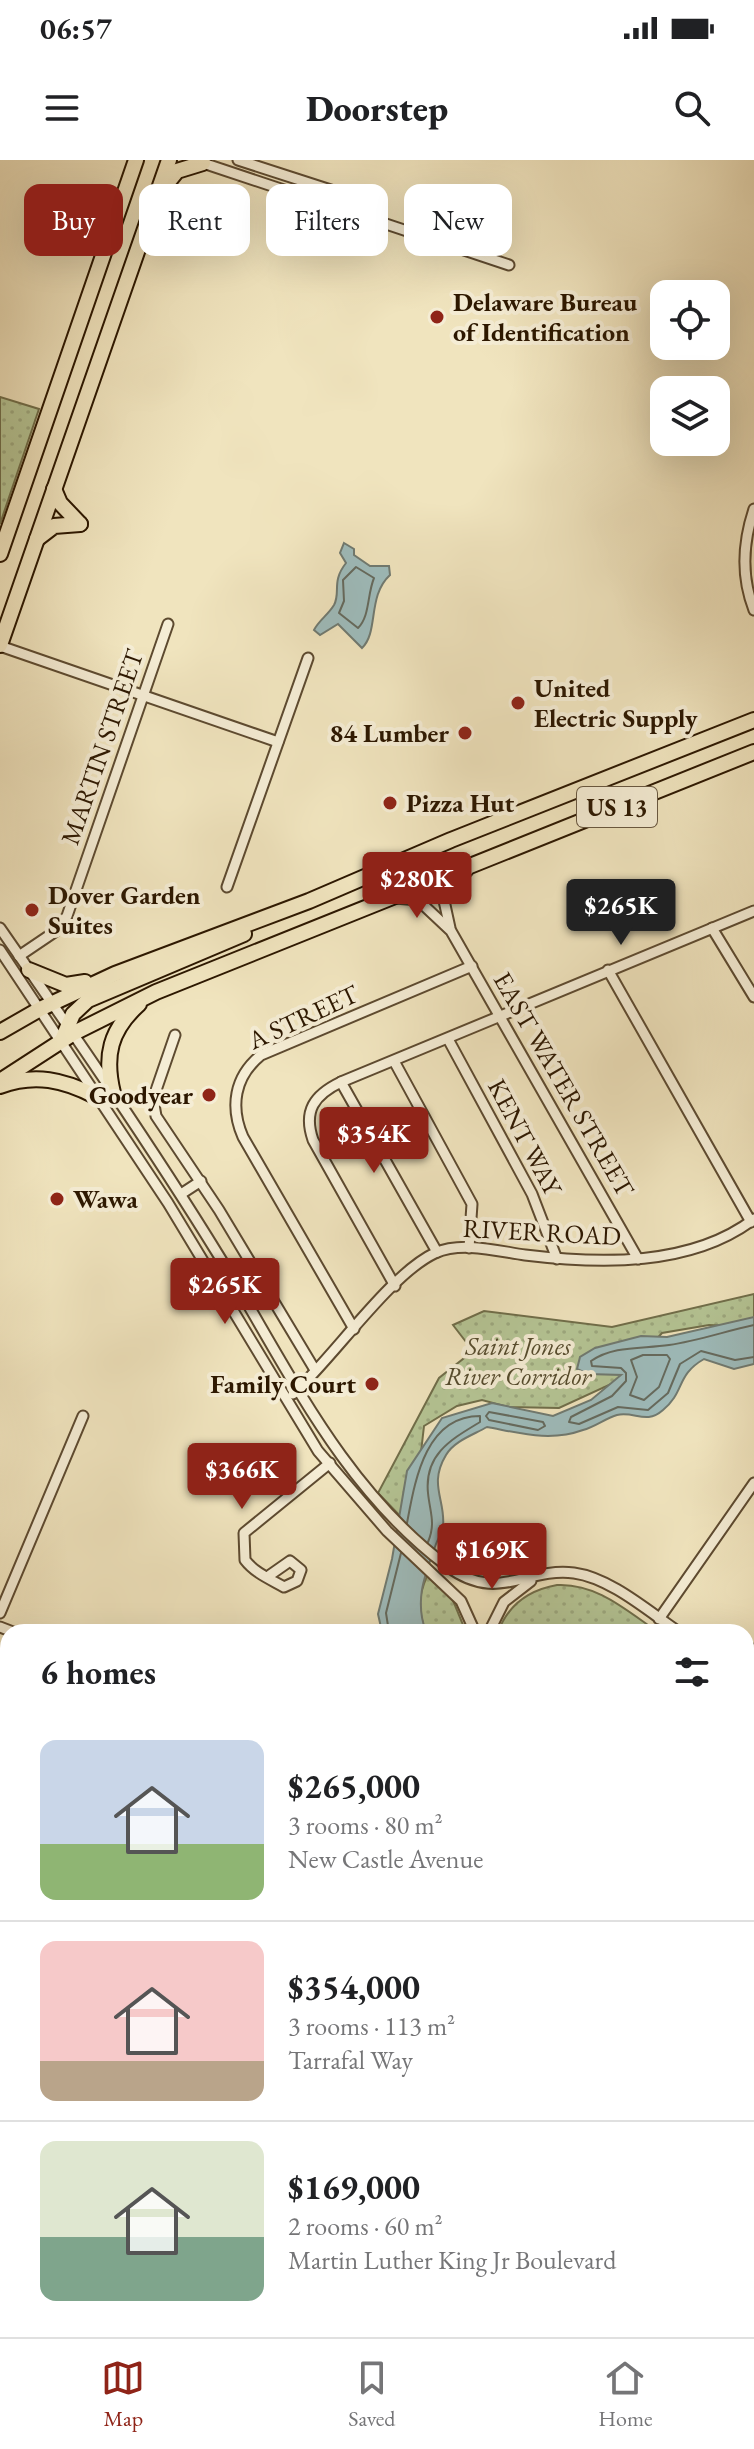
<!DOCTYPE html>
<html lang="en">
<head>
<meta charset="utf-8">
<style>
  body { margin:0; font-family:"EB Garamond",serif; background:#f2f2f2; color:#202124; height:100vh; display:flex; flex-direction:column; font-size:30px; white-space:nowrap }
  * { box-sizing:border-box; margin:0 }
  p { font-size:26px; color:#757577 }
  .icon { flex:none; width:44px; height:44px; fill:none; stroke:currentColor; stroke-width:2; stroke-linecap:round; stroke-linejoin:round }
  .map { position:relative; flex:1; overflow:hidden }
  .details { position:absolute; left:0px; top:1464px; width:754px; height:714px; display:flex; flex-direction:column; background:#fff; border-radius:24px 24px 0 0; box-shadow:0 8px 32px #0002 }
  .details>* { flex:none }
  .banner { position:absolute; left:24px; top:24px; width:706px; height:72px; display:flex; gap:16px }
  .fabs { position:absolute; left:650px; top:120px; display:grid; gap:16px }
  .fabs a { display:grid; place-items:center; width:80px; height:80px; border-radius:16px; background:#fff; box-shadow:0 8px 32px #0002; font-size:40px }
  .price { position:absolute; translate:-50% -68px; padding:0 18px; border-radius:8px; background:#8f2418; color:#fff; font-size:26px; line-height:52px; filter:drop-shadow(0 2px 4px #0008) }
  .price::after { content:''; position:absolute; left:50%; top:48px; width:24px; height:18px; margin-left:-12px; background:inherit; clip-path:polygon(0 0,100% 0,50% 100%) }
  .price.on { background:#222; color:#fff }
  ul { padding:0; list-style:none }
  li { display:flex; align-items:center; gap:24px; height:200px; padding:0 40px }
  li+li { border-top:2px solid #e0e0e0 }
  li span { display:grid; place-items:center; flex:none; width:224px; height:160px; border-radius:16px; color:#555 }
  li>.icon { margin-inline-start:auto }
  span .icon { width:96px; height:96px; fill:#fffc; stroke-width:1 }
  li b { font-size:34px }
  h2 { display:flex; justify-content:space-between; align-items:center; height:96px; padding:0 40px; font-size:34px }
  .tag { padding:0 28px; border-radius:16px; background:#fff; box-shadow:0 8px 32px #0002; font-size:28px; line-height:72px }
  .tag.on { background:#8f2418; color:#fff }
  .status { display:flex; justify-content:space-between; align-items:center; height:56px; padding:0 40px; background:#fff; direction:ltr }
  .status svg { height:22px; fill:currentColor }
  header { display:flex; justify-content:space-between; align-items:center; height:104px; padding:0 40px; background:#fff; font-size:36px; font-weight:800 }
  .dock { display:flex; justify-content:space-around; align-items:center; height:112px; border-top:2px solid #e0e0e0; background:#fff; font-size:22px; color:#757577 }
  .dock a { display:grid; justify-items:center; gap:4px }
  .dock .on { color:#8f2418 }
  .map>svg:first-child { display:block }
</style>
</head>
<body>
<div class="status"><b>06:57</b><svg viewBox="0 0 49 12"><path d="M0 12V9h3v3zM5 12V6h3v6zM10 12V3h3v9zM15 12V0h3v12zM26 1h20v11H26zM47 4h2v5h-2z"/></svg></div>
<header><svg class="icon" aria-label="menu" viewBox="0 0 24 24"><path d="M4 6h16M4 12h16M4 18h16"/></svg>Doorstep<svg class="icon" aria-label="search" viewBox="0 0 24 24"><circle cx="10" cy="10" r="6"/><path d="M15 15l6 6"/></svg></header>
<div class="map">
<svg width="754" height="2177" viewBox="0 0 754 2177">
  <defs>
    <pattern id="park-dots" width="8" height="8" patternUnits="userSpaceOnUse" patternTransform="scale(2)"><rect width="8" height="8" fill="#b5c595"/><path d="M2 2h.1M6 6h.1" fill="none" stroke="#9ca87f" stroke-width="1.8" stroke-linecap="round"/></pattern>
  </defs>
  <rect width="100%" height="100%" fill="#f0e4be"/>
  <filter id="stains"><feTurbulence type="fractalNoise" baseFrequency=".0025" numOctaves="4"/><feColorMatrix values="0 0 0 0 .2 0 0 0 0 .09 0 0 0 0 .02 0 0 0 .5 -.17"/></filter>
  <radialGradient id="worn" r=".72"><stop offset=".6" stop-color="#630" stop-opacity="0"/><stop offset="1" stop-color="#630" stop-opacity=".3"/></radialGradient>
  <g fill="url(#park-dots)" stroke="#706e4a" stroke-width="2">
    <path d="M0 237 39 249 0 364Z"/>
    <path d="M754 1134V1167L709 1165 662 1173 620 1220 559 1248 508 1247 482 1240 457 1246 424 1266 416 1336 403 1359 378 1333 439 1218 473 1191 453 1165 484 1151 612 1167Z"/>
    <path d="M427 1416 452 1438 466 1472H426C417 1449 418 1437 427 1416Z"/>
    <path d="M557 1425C597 1423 627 1451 658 1472H498C508 1445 529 1430 557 1425Z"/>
    <path d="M746 1530 754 1536V1709L746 1703Z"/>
    <path d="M315 2170H429L433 2177H307Z"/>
  </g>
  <g fill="#9ebcbc" stroke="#707a71" stroke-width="2">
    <path d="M344 383 354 389V395L370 406H389L390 415C367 436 379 472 362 488L338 464 320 475 314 470C319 460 328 455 334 445 341 432 331 422 346 403L340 393Z"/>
    <path d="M754 1157V1204L734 1209 704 1199C676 1215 685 1232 663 1250 646 1265 635 1251 617 1255 606 1258 595 1267 583 1270 550 1282 520 1273 487 1267 473 1275 454 1281 446 1295 428 1325 446 1340 443 1367 442 1372 438 1379 436 1384 425 1415 414 1440 426 1472H382L378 1454 392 1399 407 1311 442 1258 492 1243 553 1256 591 1240 621 1215 588 1214 577 1209 580 1197 595 1188 641 1176 667 1177Z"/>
  </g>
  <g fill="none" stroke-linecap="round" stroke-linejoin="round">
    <g stroke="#656a5e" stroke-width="2">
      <path d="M356 407 374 418C367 435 370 456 358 468L339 453 344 441 343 420Z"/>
      <path d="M754 1165C726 1171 697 1181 669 1185 643 1189 614 1185 591 1201L592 1206 621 1208 626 1213V1221L612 1236 571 1257 569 1262 579 1264 618 1247 648 1250 668 1233 680 1204 701 1191 735 1200 754 1197"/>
      <path d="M643 1195H667L670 1199 659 1227 644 1240 630 1235 637 1217 631 1200Z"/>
      <path d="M489 1252 543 1262 545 1266 538 1270 489 1260 486 1256Z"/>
      <path d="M407 1363C415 1321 425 1256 480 1256V1262C452 1279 424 1294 428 1333 430 1353 436 1363 428 1382"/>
      <path d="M389 1472 386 1453 401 1393"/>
    </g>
    <g stroke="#5d4a30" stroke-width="13">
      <g id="minor">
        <path d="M238 0 371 43 382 61"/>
        <path d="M200 2 509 105"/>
        <path d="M754 349C743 382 741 417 754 450"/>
        <path d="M0 486 278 582"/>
        <path d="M227 727 308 498"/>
        <path d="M395 738 418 740 451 771 638 1099"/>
        <path d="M0 768C75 876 150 984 219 1096 287 1206 340 1326 447 1406 497 1444 525 1407 574 1413 611 1418 649 1452 679 1472"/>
        <path d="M450 768 443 736 468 711"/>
        <path d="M712 768 754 837"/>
        <path d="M0 790 168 1043 318 1291 387 1371 461 1441 475 1472"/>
        <path d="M19 796 56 771 67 756 168 464"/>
        <path d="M608 810 751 1062"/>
        <path d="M175 875 153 939 156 956 219 1050 315 1210"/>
        <path d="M448 879 532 1034 557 1099"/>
        <path d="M394 901 472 1044 469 1088"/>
        <path d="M341 922 437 1092"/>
        <path d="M181 1034 201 1021"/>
        <path d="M395 1126 313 980C303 951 314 935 341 922L754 751"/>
        <path d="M354 1169 243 977C230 947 234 917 261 895L472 806"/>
        <path d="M293 1234C333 1198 390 1114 435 1093 462 1081 497 1091 525 1095 599 1104 691 1107 754 1059"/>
        <path d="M270 1415 290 1401 301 1410 297 1421 284 1427C270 1419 255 1413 245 1400L244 1373 330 1303"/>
        <path d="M0 1453 83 1256"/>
        <path d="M659 1459 754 1323"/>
        <path d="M0 1467 13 1472"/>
        <path d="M489 1472 504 1442 531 1421"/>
        <path d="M746 1501 754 1489"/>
        <path d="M746 1515 754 1521"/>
        <path d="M0 1634 8 1637"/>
        <path d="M746 1718 754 1724"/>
        <path d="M746 1843 754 1831"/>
        <path d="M0 1851 8 1841"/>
        <path d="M746 1927 754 1933"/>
        <path d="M746 1955 754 1960"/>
        <path d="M746 2102 754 2097"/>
        <path d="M81 2177 86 2170"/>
        <path d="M624 2177 635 2170"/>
      </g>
    </g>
    <g stroke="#2c1700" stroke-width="18">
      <g id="highway">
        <path d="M164 27 177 11 203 3"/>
        <path d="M54 329 60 343 80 364"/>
        <path d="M37 379 54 366 80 364"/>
        <path d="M0 394 136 0"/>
        <path d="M0 485 169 0"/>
        <path d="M29 810 66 825 85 822"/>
        <path d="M0 872 40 849 115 814 309 741 451 680 754 560"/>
        <path d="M62 880 73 854 88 840 244 774"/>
        <path d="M0 921 74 873 156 832 754 592"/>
        <path d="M0 926C35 913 64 920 95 936"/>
        <path d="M113 933C104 896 110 870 139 844"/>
        <path d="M0 2085 8 2091"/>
        <path d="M117 2170 126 2177"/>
      </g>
    </g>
    <use href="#minor" stroke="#f5edd5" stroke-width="9"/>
    <use href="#highway" stroke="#f0e4be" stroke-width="14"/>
  </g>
  <g fill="#8f2418" stroke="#f5edd5" stroke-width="3">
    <circle cx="437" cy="157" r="8"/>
    <circle cx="518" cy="543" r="8"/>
    <circle cx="465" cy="573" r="8"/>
    <circle cx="390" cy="643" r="8"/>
    <circle cx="32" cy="750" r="8"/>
    <circle cx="209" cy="935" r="8"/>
    <circle cx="57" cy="1039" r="8"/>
    <circle cx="372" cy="1224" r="8"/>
  </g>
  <g text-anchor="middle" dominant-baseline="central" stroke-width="8" stroke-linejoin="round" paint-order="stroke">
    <rect fill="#f5edd5" stroke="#685740" stroke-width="2" x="577" y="627" width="80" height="40" rx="6"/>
    <g font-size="24" font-weight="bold" fill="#2c1700">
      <text x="617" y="647">US 13</text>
    </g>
    <g font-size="26" font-weight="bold" fill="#2c1700" stroke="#f5edd5" text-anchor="start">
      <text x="453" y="142">Delaware Bureau<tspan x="453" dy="30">of Identification</tspan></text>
      <text x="534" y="528">United<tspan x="534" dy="30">Electric Supply</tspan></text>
      <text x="449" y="573" text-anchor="end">84 Lumber</text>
      <text x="406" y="643">Pizza Hut</text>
      <text x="48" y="735">Dover Garden<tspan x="48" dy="30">Suites</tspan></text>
      <text x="193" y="935" text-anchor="end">Goodyear</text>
      <text x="73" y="1039">Wawa</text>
      <text x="356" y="1224" text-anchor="end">Family Court</text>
    </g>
    <g font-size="26" fill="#2c1700" stroke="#f5edd5">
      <text transform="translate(102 587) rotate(-71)">MARTIN STREET</text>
      <text transform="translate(303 857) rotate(-25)">A STREET</text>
      <text transform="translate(564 924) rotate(60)">EAST WATER STREET</text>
      <text transform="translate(525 977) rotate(62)">KENT WAY</text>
      <text transform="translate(542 1072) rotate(3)">RIVER ROAD</text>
    </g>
    <g font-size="26" font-style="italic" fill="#554b2d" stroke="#f5edd5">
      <text x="518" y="1186">Saint Jones<tspan x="518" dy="30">River Corridor</tspan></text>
    </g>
  </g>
  <rect width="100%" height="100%" filter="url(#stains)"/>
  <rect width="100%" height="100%" fill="url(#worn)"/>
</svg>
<div class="fabs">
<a><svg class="icon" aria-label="locate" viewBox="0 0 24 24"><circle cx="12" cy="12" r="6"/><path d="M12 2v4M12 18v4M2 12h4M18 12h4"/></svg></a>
<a><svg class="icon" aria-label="layers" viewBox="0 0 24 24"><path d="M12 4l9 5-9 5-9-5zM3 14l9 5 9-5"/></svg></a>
</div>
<b class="price" style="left:417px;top:760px">$280K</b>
<b class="price on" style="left:621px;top:787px">$265K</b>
<b class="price" style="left:374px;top:1015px">$354K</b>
<b class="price" style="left:225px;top:1166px">$265K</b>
<b class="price" style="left:242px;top:1351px">$366K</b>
<b class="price" style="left:492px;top:1431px">$169K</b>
<div class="banner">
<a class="tag on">Buy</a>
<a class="tag">Rent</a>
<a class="tag">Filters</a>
<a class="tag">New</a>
</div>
<section class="details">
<h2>6 homes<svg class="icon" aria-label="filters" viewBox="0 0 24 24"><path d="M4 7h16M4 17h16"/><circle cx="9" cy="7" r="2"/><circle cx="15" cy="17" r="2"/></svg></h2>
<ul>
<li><span style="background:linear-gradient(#c9d6e8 65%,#8fb573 0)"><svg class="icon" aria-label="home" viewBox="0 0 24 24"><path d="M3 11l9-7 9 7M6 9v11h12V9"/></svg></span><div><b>$265,000</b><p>3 rooms · 80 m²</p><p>New Castle Avenue</p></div></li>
<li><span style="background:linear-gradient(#f6c9c9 75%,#b9a48a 0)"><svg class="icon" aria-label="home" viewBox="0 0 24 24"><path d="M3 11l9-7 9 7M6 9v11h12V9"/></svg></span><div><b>$354,000</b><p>3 rooms · 113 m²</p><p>Tarrafal Way</p></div></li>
<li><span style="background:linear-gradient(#dfe7d0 60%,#7fa58c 0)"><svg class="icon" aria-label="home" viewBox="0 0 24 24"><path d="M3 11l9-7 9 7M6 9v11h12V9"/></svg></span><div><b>$169,000</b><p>2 rooms · 60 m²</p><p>Martin Luther King Jr Boulevard</p></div></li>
</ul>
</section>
</div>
<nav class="dock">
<a class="on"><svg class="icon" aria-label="map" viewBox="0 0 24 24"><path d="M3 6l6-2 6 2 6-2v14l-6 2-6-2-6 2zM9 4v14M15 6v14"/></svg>Map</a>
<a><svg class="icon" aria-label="saved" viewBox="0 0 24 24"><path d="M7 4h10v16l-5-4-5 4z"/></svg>Saved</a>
<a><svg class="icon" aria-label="home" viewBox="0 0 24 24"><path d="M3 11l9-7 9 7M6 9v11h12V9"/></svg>Home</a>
</nav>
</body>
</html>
